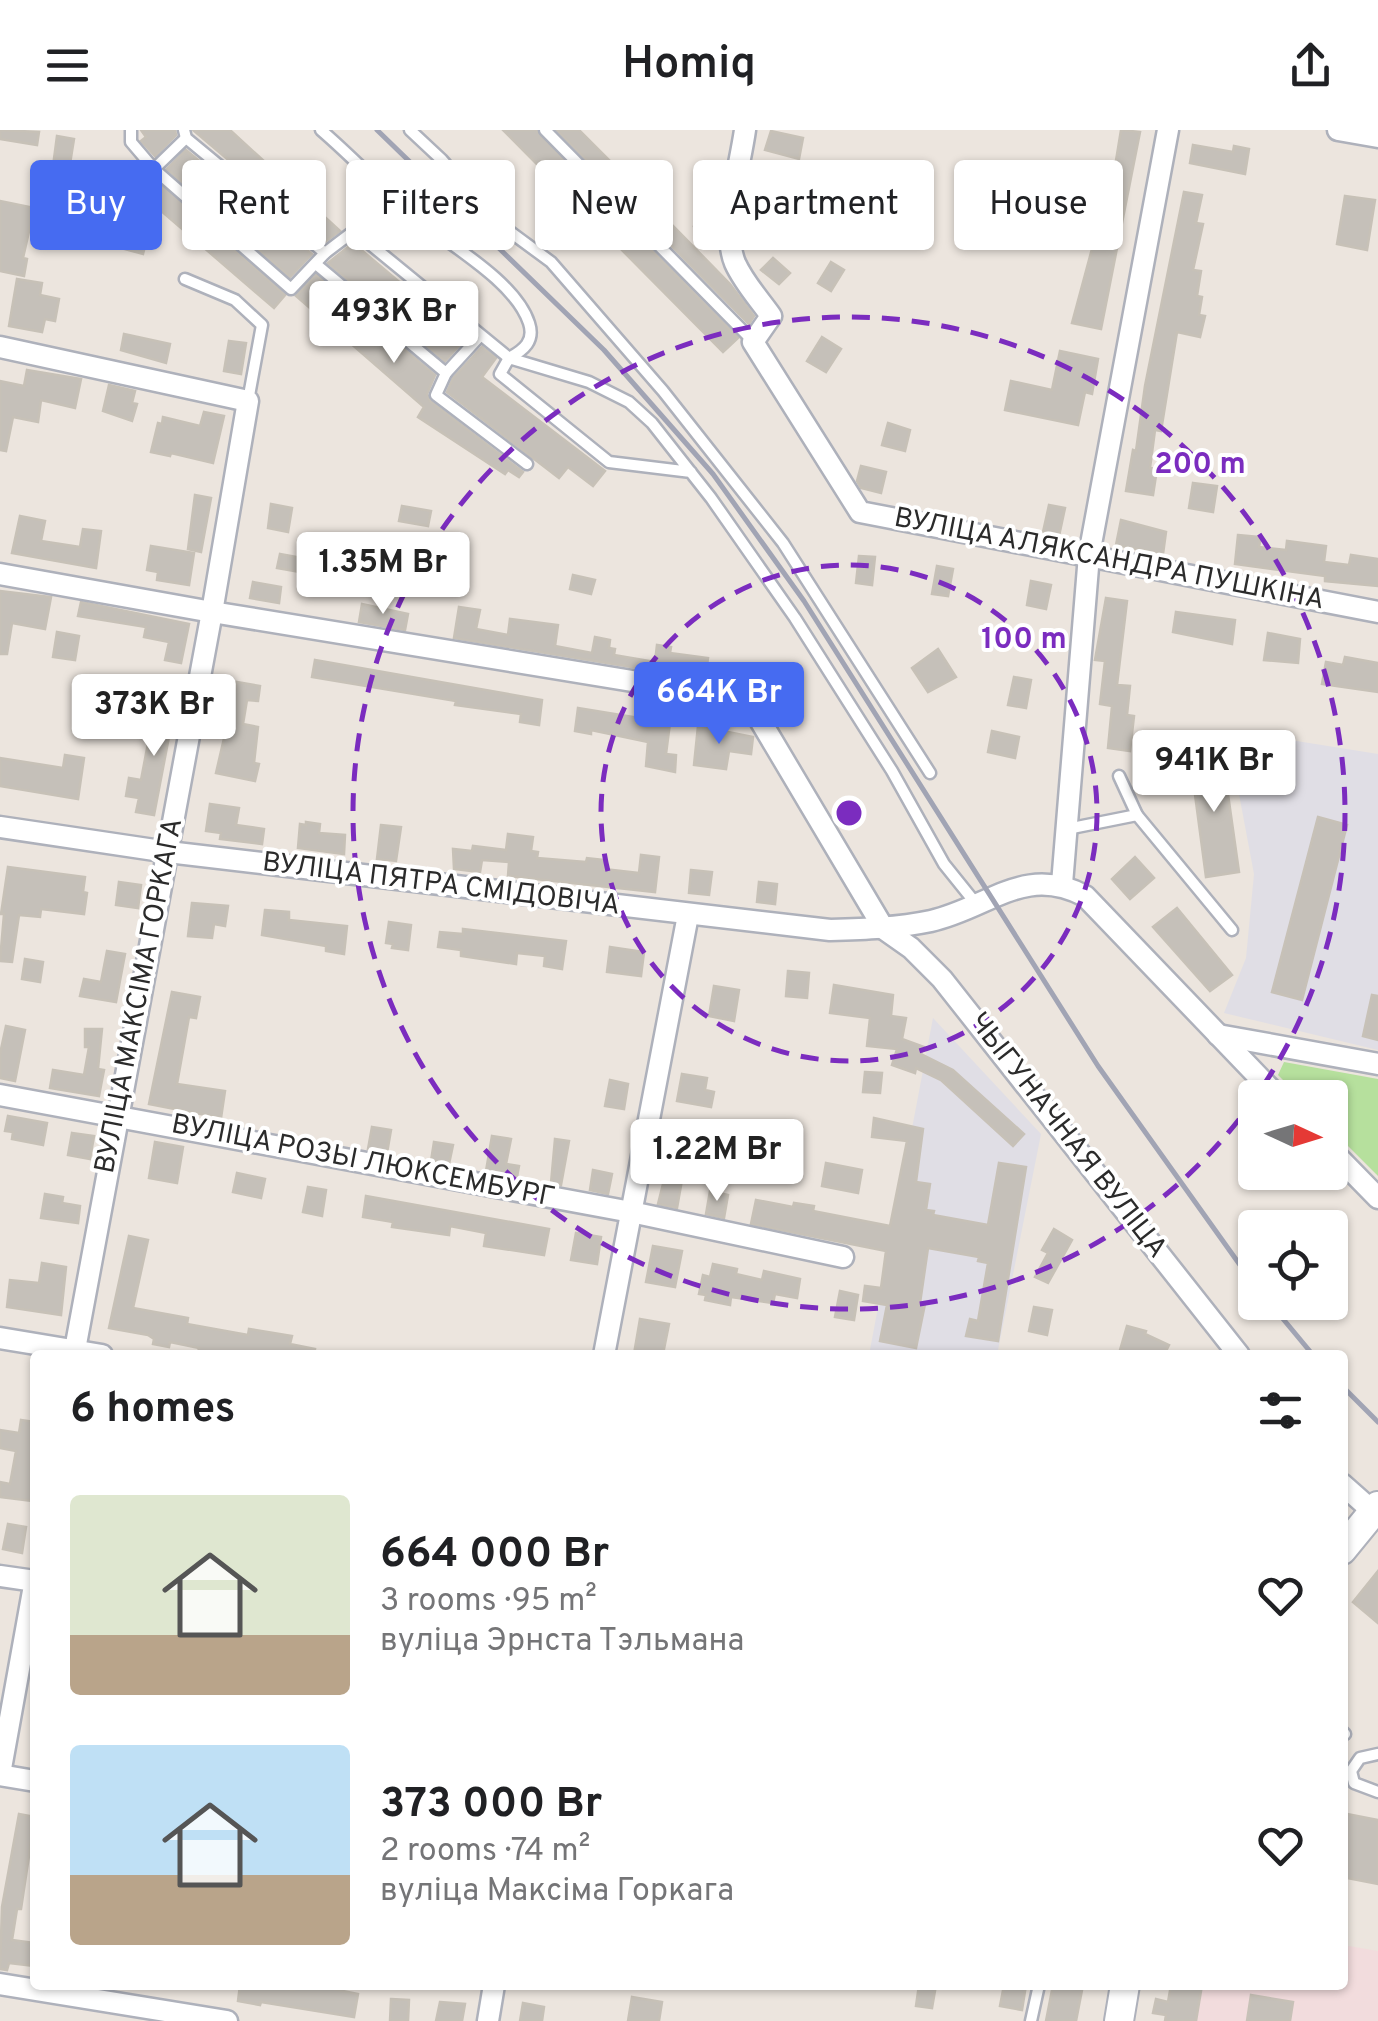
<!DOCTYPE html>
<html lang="en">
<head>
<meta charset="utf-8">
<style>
  body { margin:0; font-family:Overpass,sans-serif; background:#f6f6f6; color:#202124; height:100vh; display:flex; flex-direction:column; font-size:38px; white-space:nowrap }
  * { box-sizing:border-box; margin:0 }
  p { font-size:32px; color:#757577 }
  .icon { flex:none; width:55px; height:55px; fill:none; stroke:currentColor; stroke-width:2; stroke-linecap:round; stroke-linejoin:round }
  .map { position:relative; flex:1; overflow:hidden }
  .panel { position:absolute; left:30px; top:1220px; width:1318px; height:640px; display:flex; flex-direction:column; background:#fff; border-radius:10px; box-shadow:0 2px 8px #0004 }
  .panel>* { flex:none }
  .hud { position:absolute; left:30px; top:30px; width:1320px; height:90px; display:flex; gap:20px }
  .needle { width:65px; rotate:94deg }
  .controls { position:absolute; left:1238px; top:950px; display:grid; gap:20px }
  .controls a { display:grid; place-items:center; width:110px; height:110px; border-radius:10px; background:#fff; box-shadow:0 2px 8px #0004; font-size:50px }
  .price { position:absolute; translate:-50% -85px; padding:0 22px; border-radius:10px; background:#fff; color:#222; font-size:32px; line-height:65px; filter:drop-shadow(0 2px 5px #0008) }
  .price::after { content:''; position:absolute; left:50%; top:60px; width:30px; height:22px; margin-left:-15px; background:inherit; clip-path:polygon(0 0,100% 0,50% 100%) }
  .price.on { background:#466bf1; color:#fff }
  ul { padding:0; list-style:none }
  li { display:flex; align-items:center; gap:30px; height:250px; padding:0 40px }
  li span { display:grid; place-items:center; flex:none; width:280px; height:200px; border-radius:10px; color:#555 }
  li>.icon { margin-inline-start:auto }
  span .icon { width:120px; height:120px; fill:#fffc; stroke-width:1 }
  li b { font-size:42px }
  h2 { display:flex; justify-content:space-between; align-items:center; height:120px; padding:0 40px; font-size:42px }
  .tag { padding:0 35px; border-radius:10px; background:#fff; box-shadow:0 2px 8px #0004; font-size:35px; line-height:90px }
  .tag.on { background:#466bf1; color:#fff }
  header { display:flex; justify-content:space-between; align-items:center; height:130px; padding:0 40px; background:#fff; font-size:45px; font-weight:600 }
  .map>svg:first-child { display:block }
</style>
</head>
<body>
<header><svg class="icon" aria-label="menu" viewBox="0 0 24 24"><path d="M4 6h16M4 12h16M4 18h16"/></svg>Homiq<svg class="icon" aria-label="share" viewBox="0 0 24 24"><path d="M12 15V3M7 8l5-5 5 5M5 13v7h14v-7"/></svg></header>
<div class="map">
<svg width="1378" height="1891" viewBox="0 0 1378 1891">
  <rect width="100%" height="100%" fill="#ece5de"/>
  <g fill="#e0dee5">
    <path d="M1227 600 1378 624V920L1224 883 1246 828 1254 744Z"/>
    <path d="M933 888 1041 1004 997 1225H869Z"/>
  </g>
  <path fill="#f2dcdd" d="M1343 1815 1378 1821V1891H1164L1171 1855H1342Z"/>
  <path fill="#b6e09d" d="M1284 932 1378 949V1046L1330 998V968L1300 967 1278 945Z"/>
  <g fill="#c5c0b9" stroke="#c7c1b7" stroke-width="2.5">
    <path d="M0 0 39 2 37 15 0 9Z"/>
    <path d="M141 0H175L176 5 155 26 141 11 146 7Z"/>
    <path d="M193 0H230L340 101 325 112Z"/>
    <path d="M503 0H536L589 57 587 59 607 79 609 77 738 208 723 222Z"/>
    <path d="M557 0H579L612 33 601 45Z"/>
    <path d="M1121 0 1140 2 1101 199 1072 193 1103 78 1087 74 1092 51 1112 55Z"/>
    <path d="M771 1 803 8 799 29 765 20Z"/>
    <path d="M57 6 74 9 68 46 52 44Z"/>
    <path d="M1193 15 1233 22 1234 16 1249 19 1245 44 1190 33Z"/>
    <path d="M186 20 312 124 290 147 167 39Z"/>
    <path d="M137 32 285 165 274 178 123 48Z"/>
    <path d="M767 53 786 56 778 108 753 104 757 76 764 77Z"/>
    <path d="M632 54 730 154 754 186 749 194 621 65Z"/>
    <path d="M705 55 720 59 716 102 694 96Z"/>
    <path d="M1184 62 1202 65 1196 93 1203 94 1193 140 1201 141 1197 166 1202 167 1199 185 1205 186 1200 207 1177 202 1161 301 1155 300 1150 338 1157 339 1153 365 1126 361 1133 320 1136 321 1145 256Z"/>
    <path d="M1345 66 1375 70 1367 120 1337 114Z"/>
    <path d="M0 71 39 79 35 98 30 97 23 128 27 129 24 146 0 141Z"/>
    <path d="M129 103 147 108 143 124 125 119Z"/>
    <path d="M353 113 466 208 445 231 328 133Z"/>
    <path d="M773 128 790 143 779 154 761 140Z"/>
    <path d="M831 132 844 140 831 161 818 153Z"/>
    <path d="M316 145 435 245 427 264 430 271 523 342 519 347 508 340 505 344 418 287 424 277 296 166Z"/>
    <path d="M17 149 42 153 40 165 59 169 55 191 45 189 42 202 9 196Z"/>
    <path d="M124 204 170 214 166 233 121 220Z"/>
    <path d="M822 207 841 219 826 242 807 231Z"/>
    <path d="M229 211 246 213 241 244 224 241Z"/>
    <path d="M482 217 496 228 482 247 605 341 593 356 568 337 559 348 447 262 453 248Z"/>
    <path d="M1060 221 1098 229 1092 264 1085 262 1078 295 1005 280 1011 251 1052 260Z"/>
    <path d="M27 240 81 249 75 278 41 270 38 292 13 287 6 321 0 320V251L24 256Z"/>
    <path d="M109 255 135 261 132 273 137 274 132 291 103 281Z"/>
    <path d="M204 282 224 286 213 333 171 323 170 326 151 322 158 293 162 294 163 287 200 296Z"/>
    <path d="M888 293 910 300 905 321 882 315Z"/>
    <path d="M861 336 886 342 881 363 861 358 857 351Z"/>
    <path d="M1193 353 1217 356 1213 382 1189 378Z"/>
    <path d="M195 365 211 368 201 422 188 419Z"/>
    <path d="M271 374 292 378 288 402 268 398Z"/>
    <path d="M1049 375 1065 378 1059 406 1043 402Z"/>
    <path d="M402 376 431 381 428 396 399 391Z"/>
    <path d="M20 386 45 391 41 411 80 417 83 399 101 401 96 438 12 423Z"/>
    <path d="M1121 390 1166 402 1163 424 1116 415Z"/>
    <path d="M1238 405 1261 407 1259 417 1286 420 1287 411 1326 416 1324 432 1349 435 1351 425 1378 429V456L1325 451V446L1235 434Z"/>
    <path d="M151 416 194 423 189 455 157 450 158 442 147 440Z"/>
    <path d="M442 417 464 421 458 455 437 451 439 442 434 441Z"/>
    <path d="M280 424 302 428 300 442 277 438Z"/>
    <path d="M859 426 875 427 872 455 856 453Z"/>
    <path d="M937 436 953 439 948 466 932 464Z"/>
    <path d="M573 445 595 450 591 464 570 459Z"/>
    <path d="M1031 451 1051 455 1046 479 1027 475Z"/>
    <path d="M253 452 281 457 279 473 250 468Z"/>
    <path d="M0 461 51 467 45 499 12 493 7 524H0Z"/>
    <path d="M1106 468 1127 471 1117 555 1130 556 1127 585 1134 586 1130 621 1108 618 1112 576 1100 574 1105 531 1095 530Z"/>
    <path d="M81 472 189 494 181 533 165 530 169 512 144 507 146 497 78 486Z"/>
    <path d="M362 474 408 484 405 500 359 492Z"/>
    <path d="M459 477 480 480 476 499 508 505 510 489 558 495 555 516 592 523 595 507 610 510 609 518 615 519 614 525 655 532 657 515 671 517 670 523 708 528 705 549 454 508Z"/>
    <path d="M1176 482 1235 490 1232 514 1173 502Z"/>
    <path d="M57 502 79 506 75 530 53 527Z"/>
    <path d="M1268 503 1300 509 1298 533 1264 530Z"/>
    <path d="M938 519 956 547 928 562 912 538Z"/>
    <path d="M1345 527 1378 533V562L1322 554 1326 532 1343 535Z"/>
    <path d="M315 530 542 570 539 595 520 592 521 584 455 575 456 571 312 547Z"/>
    <path d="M1014 547 1031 550 1026 578 1008 575Z"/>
    <path d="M237 552 260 556 258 571 247 570 243 594 258 597 254 633 259 634 255 651 216 643Z"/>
    <path d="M163 562 177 565 154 685 136 682 139 668 126 666 129 648 141 650 152 592 156 593Z"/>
    <path d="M578 578 670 593 666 624 676 625 675 642 646 636 648 612 591 600V604L575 601Z"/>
    <path d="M698 596 753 607 751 624 729 621 726 639 694 635Z"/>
    <path d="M992 601 1019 607 1015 628 988 622Z"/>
    <path d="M1222 622 1239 742 1206 747 1190 627Z"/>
    <path d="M65 625 84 628 78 669 0 656V628L63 638Z"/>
    <path d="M210 674 239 678 236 695 264 699 262 714 220 709 221 703 206 701Z"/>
    <path d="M1318 687 1347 695 1302 870 1272 862Z"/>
    <path d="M306 692 320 694 319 703 345 705 344 724 298 718 300 694 306 695Z"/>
    <path d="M381 695 401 697 396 731 377 729Z"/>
    <path d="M508 704 533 707 531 721 538 722 537 728 586 732 587 728 605 730 604 739 639 743 641 725 659 727 655 762 508 746 509 732 482 730 480 742 454 739 453 719 472 721 473 716 506 720Z"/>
    <path d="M1135 727 1154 748 1130 769 1112 749Z"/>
    <path d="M8 737 85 747 83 762 87 763 84 784 41 779 40 787 19 785 12 832 0 831 4 784H1Z"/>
    <path d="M691 740 712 742 709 765 689 763Z"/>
    <path d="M119 752 141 755 138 778 116 775Z"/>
    <path d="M759 752 777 754 775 774 757 772Z"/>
    <path d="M192 773 228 776 225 796 214 794 212 808 188 806Z"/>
    <path d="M1177 778 1232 845 1210 861 1153 797Z"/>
    <path d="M265 780 289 782V790L347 796 344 824 326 821V816L262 805Z"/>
    <path d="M389 792 411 795 408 820 392 818 393 814 386 813Z"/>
    <path d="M463 799 566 811 562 839 544 836 545 826 517 823 516 834 461 826V820L438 817 440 802 463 804Z"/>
    <path d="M610 817 644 822 641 846 607 842Z"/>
    <path d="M107 821 125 824 116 872 80 866 84 849 101 852Z"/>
    <path d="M25 829 43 832 40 852 22 849Z"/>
    <path d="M788 841 809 843 807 868 786 866Z"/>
    <path d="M834 855 893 865 891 886 906 888 902 909 924 917 921 924 953 940 1024 1004 1013 1016 941 950 916 938 915 943 892 935 897 919 867 916 870 888 830 883Z"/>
    <path d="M714 856 739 860 734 891 709 886Z"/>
    <path d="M172 862 200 867 196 888 189 887 177 954 225 961 221 988 149 974Z"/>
    <path d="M1372 865 1378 866V910L1363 906Z"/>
    <path d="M6 896 25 900 15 951 0 948V924Z"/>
    <path d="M85 899H102L98 939 104 940 99 966 50 958 53 940 84 945 89 917H85Z"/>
    <path d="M865 942 882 943 880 963 863 962Z"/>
    <path d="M682 944 707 948 705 960 714 962 711 977 677 971Z"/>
    <path d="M610 950 628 954 624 979 605 976Z"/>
    <path d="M8 986 47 993 43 1015 12 1009 13 1002 5 1001Z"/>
    <path d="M874 988 923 999 916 1052 930 1054 926 1080 934 1081 933 1085 988 1095 999 1033 1026 1037 998 1211 966 1206 970 1189 978 1191 988 1133 978 1131 979 1127 928 1118 920 1173 925 1174 916 1218 880 1211 887 1175 863 1171 865 1156 881 1158 886 1121 751 1094 756 1070 793 1077 794 1073 814 1076 813 1081 890 1096 907 1011 872 1007Z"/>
    <path d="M372 997 391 1000 387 1023 368 1019Z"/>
    <path d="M72 1003 94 1006 90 1029 68 1025Z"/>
    <path d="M492 1006 511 1009 506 1034 519 1036 517 1047 486 1041Z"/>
    <path d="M555 1009 569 1011 561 1055 551 1053Z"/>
    <path d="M155 1012 183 1017 177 1053 149 1048Z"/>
    <path d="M434 1012 453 1015 449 1034 431 1031Z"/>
    <path d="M672 1018 687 1022 677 1078 658 1074Z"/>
    <path d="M826 1033 862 1040 858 1063 822 1056Z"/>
    <path d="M593 1040 612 1044 608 1064 590 1060Z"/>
    <path d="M237 1043 265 1049 261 1068 233 1062Z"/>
    <path d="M308 1057 326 1060 322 1086 303 1082Z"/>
    <path d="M710 1061 728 1065 724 1088 706 1084Z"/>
    <path d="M45 1064 63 1067 62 1073 80 1076 78 1093 41 1088Z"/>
    <path d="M366 1066 549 1099 544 1125 484 1116 486 1103 450 1096 449 1105 392 1097 393 1092 363 1087Z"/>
    <path d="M1054 1099 1072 1110 1048 1153 1035 1147 1048 1123 1042 1120Z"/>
    <path d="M576 1103 601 1107 597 1134 571 1130Z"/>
    <path d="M129 1106 148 1110 133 1178 188 1188 187 1194 248 1205 249 1199 292 1206 290 1214 315 1219 314 1225 232 1222 231 1225H210L198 1223 199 1218 170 1212 169 1217 153 1214 154 1209 148 1205 109 1198Z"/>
    <path d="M653 1116 682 1121 675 1157 646 1152Z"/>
    <path d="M42 1133 66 1137 61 1185 7 1177 10 1150 39 1153Z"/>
    <path d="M713 1134 737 1139 736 1144 762 1150 764 1141 800 1149 797 1168 775 1164 773 1173 731 1167 730 1175 705 1170 706 1165 699 1164 703 1145 710 1147Z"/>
    <path d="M840 1161 858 1165 854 1190 835 1187Z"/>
    <path d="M1034 1177 1052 1180 1047 1205 1029 1201Z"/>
    <path d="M640 1189 669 1194 663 1224H634Z"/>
    <path d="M1127 1196 1146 1201 1145 1204 1169 1215 1164 1225H1139L1120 1220Z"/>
    <path d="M21 1290 35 1292 33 1371 0 1367V1352L10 1354 16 1321 0 1318V1300L19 1303Z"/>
    <path d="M8 1394 26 1397 22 1423 3 1419Z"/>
    <path d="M1378 1441V1493L1353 1472Z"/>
    <path d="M1342 1683 1378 1690V1754L1342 1747Z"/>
    <path d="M19 1684 35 1687V1707L32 1706 21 1779H17L12 1810 35 1813V1836L9 1833 7 1840 0 1839 2 1777Z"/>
    <path d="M240 1855 294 1860V1855H313L358 1864 354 1887 261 1872 260 1875 238 1871Z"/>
    <path d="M919 1855H936L932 1878 916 1876Z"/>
    <path d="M1004 1855H1026L1022 1880 1000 1876Z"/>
    <path d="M1053 1855H1083L1076 1891H1046Z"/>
    <path d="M1171 1855H1202L1196 1891H1165L1166 1885 1153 1883 1156 1869 1168 1872Z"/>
    <path d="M1251 1865 1293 1872 1290 1891H1247Z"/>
    <path d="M632 1867 662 1872 659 1891H628Z"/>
    <path d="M391 1869 409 1870 408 1891H390Z"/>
    <path d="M440 1872 465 1874 462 1891H436Z"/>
    <path d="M523 1873 544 1877 542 1891H520Z"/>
  </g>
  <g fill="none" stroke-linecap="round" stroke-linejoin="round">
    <g stroke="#aeb1bb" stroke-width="15">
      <g id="lane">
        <path d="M131 0V12L154 39 291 159 325 123 354 101 509 228C524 220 535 211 529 193 514 148 440 110 405 79 377 53 350 25 321 0"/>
        <path d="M184 0 186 8 325 123"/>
        <path d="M410 0 442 30 494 90 551 132 663 261 783 413 930 643"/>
        <path d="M545 0 753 211"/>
        <path d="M154 39 186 8"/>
        <path d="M317 135 446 243 479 207"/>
        <path d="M185 149 235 170 262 195 248 271"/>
        <path d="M446 243 436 265 527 334"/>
        <path d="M691 342 609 332 500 244 509 228 589 252 629 272 652 293 711 368 795 488 892 641 944 734 977 775"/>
        <path d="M1119 646 1137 685"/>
        <path d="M1067 699 1137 685 1232 800"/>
        <path d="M1342 1601 1345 1604"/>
        <path d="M1378 1624 1360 1628 1351 1641 1354 1653 1378 1662"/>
        <path d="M1031 1891 1039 1855"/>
      </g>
    </g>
    <g stroke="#aeb1bb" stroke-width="25">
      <g id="street">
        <path d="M745 0C740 37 721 99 735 133 744 153 759 169 771 186L753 212 860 382 1378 482"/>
        <path d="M1338 0 1378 7"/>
        <path d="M0 217 248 271 212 482 74 1225"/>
        <path d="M0 444 212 482 748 570 884 799 911 818 942 849 1239 1225"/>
        <path d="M0 697 168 722 830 800C864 799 897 798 931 791 989 778 1024 734 1085 766L1279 968"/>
        <path d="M1062 754 1089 425 1168 0"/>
        <path d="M1218 905 1378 934"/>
        <path d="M0 965 631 1082 843 1127"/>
        <path d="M1330 1019 1378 1068"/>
        <path d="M0 1208 102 1225"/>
        <path d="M604 1225 688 785"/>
        <path d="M1342 1354 1378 1386"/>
        <path d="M0 1446 35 1451"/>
        <path d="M0 1644 35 1450"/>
        <path d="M0 1645 35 1651"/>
        <path d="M0 1854 227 1891"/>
        <path d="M488 1891 494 1855"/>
      </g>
    </g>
    <g stroke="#aeb1bb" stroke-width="32">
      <g id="secondary">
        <path d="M1342 1420 1378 1376"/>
        <path d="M1119 1891 1125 1855"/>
      </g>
    </g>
    <use href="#lane" stroke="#fff" stroke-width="10"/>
    <use href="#street" stroke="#fff" stroke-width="20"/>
    <use href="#secondary" stroke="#fff" stroke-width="28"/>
    <g stroke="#a1a4b4" stroke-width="5">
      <path d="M377 0 604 220 713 344 804 471 1098 936 1255 1156"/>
      <path d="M1269 1172 1313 1225"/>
      <path d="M1342 1256 1378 1292"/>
    </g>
  </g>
  <g fill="none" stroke="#7b2cbf" stroke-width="5" stroke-dasharray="18 12">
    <circle cx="849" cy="683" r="248"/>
    <circle cx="849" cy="683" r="496"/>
  </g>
  <g text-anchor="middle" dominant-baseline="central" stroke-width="8" stroke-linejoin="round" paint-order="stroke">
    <g font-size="28" fill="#2b2b2b" stroke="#fff">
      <text transform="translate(1109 430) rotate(11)">ВУЛІЦА АЛЯКСАНДРА ПУШКІНА</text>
      <text transform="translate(441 755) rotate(7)">ВУЛІЦА ПЯТРА СМІДОВІЧА</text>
      <text transform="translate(140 866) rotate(-79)">ВУЛІЦА МАКСІМА ГОРКАГА</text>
      <text transform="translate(1067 1006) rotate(52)">ЧЫГУНАЧНАЯ ВУЛІЦА</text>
      <text transform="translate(363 1032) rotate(11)">ВУЛІЦА РОЗЫ ЛЮКСЕМБУРГ</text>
    </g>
  </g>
  <circle cx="849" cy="683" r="15" fill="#7b2cbf" stroke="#fff" stroke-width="5"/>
  <g font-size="30" text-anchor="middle" font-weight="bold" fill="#7b2cbf" stroke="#fff" stroke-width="8" stroke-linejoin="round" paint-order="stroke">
    <text x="1200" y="343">200 m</text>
    <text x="1024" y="518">100 m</text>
  </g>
</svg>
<div class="controls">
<a><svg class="needle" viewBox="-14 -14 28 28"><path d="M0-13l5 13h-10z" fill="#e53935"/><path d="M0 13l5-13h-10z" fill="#757577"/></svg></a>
<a><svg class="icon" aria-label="locate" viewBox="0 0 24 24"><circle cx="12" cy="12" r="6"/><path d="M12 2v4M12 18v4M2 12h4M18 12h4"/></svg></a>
</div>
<b class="price" style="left:394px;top:236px">493K Br</b>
<b class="price" style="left:383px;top:487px">1.35M Br</b>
<b class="price on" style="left:719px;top:617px">664K Br</b>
<b class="price" style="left:154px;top:629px">373K Br</b>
<b class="price" style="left:1214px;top:685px">941K Br</b>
<b class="price" style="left:717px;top:1074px">1.22M Br</b>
<div class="hud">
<a class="tag on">Buy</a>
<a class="tag">Rent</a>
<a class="tag">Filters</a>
<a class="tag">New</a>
<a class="tag">Apartment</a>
<a class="tag">House</a>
</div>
<section class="panel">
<h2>6 homes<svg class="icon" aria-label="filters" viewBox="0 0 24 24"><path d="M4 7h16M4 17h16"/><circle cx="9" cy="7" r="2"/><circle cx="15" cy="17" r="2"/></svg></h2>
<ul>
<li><span style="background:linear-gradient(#dfe7d0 70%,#b9a48a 0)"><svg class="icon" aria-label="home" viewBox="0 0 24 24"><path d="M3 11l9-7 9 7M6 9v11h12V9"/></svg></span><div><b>664 000 Br</b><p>3 rooms · 95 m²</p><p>вуліца Эрнста Тэльмана</p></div><svg class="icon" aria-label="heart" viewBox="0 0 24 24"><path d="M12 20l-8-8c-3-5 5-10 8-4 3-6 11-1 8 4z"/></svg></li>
<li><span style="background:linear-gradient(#bfe0f5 65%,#b9a48a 0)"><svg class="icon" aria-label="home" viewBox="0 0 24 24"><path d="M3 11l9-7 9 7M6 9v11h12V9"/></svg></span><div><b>373 000 Br</b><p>2 rooms · 74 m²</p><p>вуліца Максіма Горкага</p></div><svg class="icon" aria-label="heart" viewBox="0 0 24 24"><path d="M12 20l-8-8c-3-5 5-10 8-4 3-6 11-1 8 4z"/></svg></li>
</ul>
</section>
</div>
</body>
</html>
